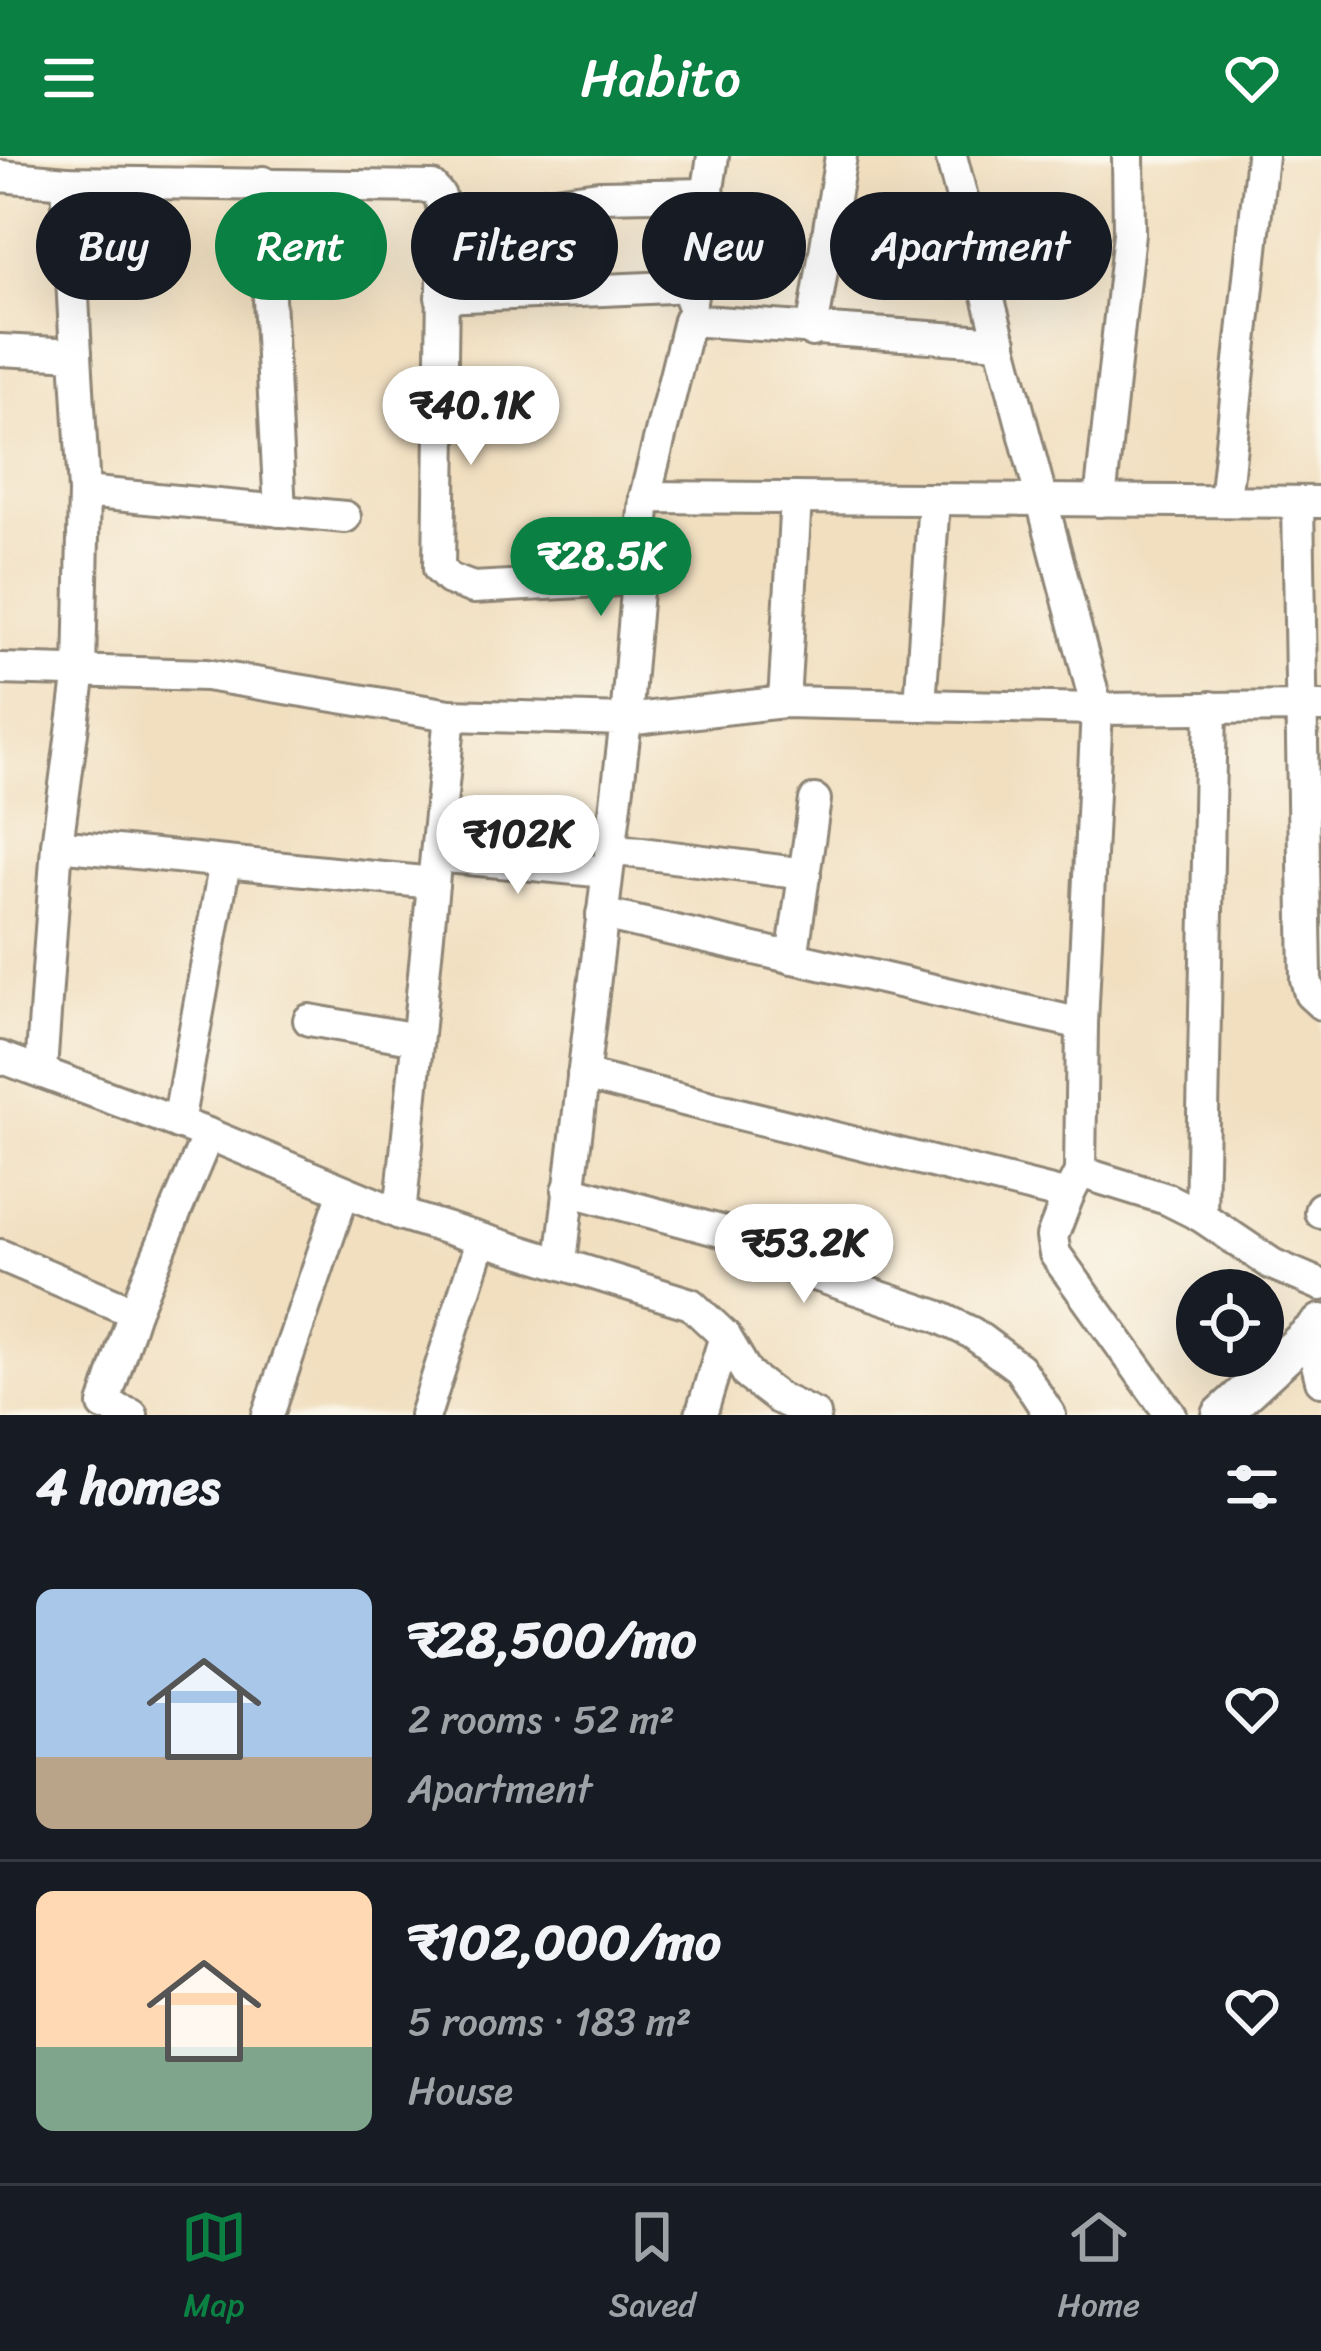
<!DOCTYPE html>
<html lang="en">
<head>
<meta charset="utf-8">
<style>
  body { margin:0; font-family:Sriracha,sans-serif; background:#242831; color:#f1f3f6; height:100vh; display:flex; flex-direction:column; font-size:45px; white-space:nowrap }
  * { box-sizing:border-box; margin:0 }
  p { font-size:39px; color:#9ea1a6 }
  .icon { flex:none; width:66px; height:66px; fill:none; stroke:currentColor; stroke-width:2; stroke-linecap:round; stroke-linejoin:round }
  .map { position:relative; height:1259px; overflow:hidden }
  .panel { display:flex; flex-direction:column; background:#171b24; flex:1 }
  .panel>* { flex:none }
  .top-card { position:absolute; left:36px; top:36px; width:1251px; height:108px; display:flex; gap:24px }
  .tools { position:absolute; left:1176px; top:1113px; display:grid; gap:24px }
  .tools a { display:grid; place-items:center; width:108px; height:108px; border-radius:50%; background:#171b24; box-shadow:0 12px 48px #0002; font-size:60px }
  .price { position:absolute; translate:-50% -102px; padding:0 27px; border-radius:42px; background:#fff; color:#222; font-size:39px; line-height:78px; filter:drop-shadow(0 3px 6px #0008) }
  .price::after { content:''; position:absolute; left:50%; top:72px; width:36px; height:27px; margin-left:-18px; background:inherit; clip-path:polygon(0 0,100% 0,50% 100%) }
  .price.selected { background:#0b8043; color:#fff }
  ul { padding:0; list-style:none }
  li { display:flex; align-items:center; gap:36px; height:300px; padding:0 36px }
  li+li { border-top:3px solid #363941 }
  li span { display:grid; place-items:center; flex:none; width:336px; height:240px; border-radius:18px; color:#555 }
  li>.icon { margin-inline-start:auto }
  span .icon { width:144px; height:144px; fill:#fffc; stroke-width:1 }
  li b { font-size:51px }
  h2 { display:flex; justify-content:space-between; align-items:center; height:144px; padding:0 36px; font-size:51px }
  .chip { padding:0 42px; border-radius:54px; background:#171b24; box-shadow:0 12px 48px #0002; font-size:42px; line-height:108px }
  .chip.selected { background:#0b8043; color:#fff }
  header { display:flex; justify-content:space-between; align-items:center; height:156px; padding:0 36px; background:#0b8043; color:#fff; font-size:54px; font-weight:600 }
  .dock { display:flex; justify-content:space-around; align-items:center; height:168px; border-top:3px solid #363941; background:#171b24; font-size:33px; color:#9ea1a6 }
  .dock a { display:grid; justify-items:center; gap:6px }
  .dock .selected { color:#0b8043 }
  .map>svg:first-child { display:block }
</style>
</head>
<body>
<header><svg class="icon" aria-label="menu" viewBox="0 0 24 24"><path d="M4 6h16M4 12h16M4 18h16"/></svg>Habito<svg class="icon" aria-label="heart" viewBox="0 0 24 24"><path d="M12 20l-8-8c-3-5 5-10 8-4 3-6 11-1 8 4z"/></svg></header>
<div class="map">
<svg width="1321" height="1259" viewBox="0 0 1321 1259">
  <rect width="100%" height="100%" fill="#fbf7ec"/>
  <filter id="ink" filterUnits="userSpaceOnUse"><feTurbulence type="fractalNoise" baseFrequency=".00833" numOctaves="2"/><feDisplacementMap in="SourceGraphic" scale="24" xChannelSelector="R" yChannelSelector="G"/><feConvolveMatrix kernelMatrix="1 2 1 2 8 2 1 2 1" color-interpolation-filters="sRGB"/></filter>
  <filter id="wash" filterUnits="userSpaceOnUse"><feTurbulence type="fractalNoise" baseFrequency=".004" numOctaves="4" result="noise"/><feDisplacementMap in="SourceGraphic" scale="48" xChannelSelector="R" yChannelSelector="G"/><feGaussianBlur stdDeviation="2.7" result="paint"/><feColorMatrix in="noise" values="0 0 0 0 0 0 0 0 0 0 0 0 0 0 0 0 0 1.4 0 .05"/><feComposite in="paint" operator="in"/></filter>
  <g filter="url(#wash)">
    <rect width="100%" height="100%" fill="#f1dfc0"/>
  </g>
  <g filter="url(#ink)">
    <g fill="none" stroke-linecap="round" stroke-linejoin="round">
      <g stroke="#8e8576" stroke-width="36">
        <g id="minor">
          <path d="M0 20 67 26 432 31 440 40 444 61 599 40 709 38"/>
          <path d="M67 26 76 198"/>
          <path d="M263 26 280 355"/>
          <path d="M444 61 439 413 449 423 473 432 637 423"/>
          <path d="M441 141 694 130"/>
          <path d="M691 146 713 0"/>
          <path d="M812 175 841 0"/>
          <path d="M0 194 76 198 84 336 80 515 57 689 433 727"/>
          <path d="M84 336 345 361"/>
          <path d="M645 341 689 164 1001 186"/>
          <path d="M1100 345 1129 77 1128 0"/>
          <path d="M1225 345 1262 0"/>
          <path d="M1298 346 1306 823 1310 838 1321 848"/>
          <path d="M1321 346 645 341 626 564 784 546 1097 553 1321 551"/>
          <path d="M0 513 206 519 450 559 626 564 561 1105"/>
          <path d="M784 546 796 342"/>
          <path d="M920 549 934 344"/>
          <path d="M610 693 805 718"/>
          <path d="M436 700 607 716"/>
          <path d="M602 758 1082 868 1097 553 951 0"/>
          <path d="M792 802 815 644"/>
          <path d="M309 864 417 883"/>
          <path d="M0 901 208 978 400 1058 691 1148 725 1180 748 1219 778 1242 815 1259"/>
          <path d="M41 914 57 689"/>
          <path d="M583 919 1068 1040 1080 1016 1082 868"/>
          <path d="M178 967 225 706"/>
          <path d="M1080 1016 1167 1043 1201 1060 1272 1108 1321 1129"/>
          <path d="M568 1034 728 1077 767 1103 937 1160 972 1177 1019 1212 1050 1259"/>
          <path d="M1068 1040 1052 1081 1055 1098 1171 1259"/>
          <path d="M1320 1056 1321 1052"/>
          <path d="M400 1058 450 559"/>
          <path d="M1201 1060 1211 551"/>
          <path d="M0 1099 134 1156"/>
          <path d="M1310 1180 1321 1224"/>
          <path d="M132 1259 104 1249 134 1156 208 978"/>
          <path d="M268 1259 344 1035"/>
          <path d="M425 1259 481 1085"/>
          <path d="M701 1259 725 1180"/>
        </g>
      </g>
      <g stroke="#8e8576" stroke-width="42">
        <path id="tertiary" d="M1221 1259 1321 1167"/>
      </g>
      <use href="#minor" stroke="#fff" stroke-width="30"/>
      <use href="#tertiary" stroke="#fff" stroke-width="36"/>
    </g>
  </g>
</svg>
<div class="tools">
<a><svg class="icon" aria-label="locate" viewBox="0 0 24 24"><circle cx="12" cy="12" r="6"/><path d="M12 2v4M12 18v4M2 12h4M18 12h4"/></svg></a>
</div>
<b class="price" style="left:471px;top:312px">₹40.1K</b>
<b class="price selected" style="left:601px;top:463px">₹28.5K</b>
<b class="price" style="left:518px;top:741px">₹102K</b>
<b class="price" style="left:804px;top:1150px">₹53.2K</b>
<div class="top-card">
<a class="chip">Buy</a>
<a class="chip selected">Rent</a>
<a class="chip">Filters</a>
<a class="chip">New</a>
<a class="chip">Apartment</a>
</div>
</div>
<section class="panel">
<h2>4 homes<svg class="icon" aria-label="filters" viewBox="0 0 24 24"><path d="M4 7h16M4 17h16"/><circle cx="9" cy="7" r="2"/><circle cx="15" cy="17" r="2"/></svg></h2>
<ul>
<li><span style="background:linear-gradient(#a9c7e8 70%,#b9a48a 0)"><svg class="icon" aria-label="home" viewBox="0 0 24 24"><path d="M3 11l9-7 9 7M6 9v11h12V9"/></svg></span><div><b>₹28,500/mo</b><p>2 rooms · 52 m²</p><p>Apartment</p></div><svg class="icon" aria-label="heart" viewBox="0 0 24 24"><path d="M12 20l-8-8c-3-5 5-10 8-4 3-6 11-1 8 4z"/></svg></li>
<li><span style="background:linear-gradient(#ffd9b3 65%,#7fa58c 0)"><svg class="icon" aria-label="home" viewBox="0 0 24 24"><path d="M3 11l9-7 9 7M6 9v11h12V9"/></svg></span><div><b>₹102,000/mo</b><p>5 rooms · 183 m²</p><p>House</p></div><svg class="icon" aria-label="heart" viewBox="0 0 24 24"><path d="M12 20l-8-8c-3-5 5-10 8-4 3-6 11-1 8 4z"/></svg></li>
</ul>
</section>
<nav class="dock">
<a class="selected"><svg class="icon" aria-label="map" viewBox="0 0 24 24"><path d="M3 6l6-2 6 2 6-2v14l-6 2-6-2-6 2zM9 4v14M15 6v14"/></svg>Map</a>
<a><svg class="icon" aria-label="saved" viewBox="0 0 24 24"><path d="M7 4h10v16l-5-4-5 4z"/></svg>Saved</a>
<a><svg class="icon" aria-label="home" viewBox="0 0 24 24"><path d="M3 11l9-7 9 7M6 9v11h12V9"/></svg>Home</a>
</nav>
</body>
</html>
